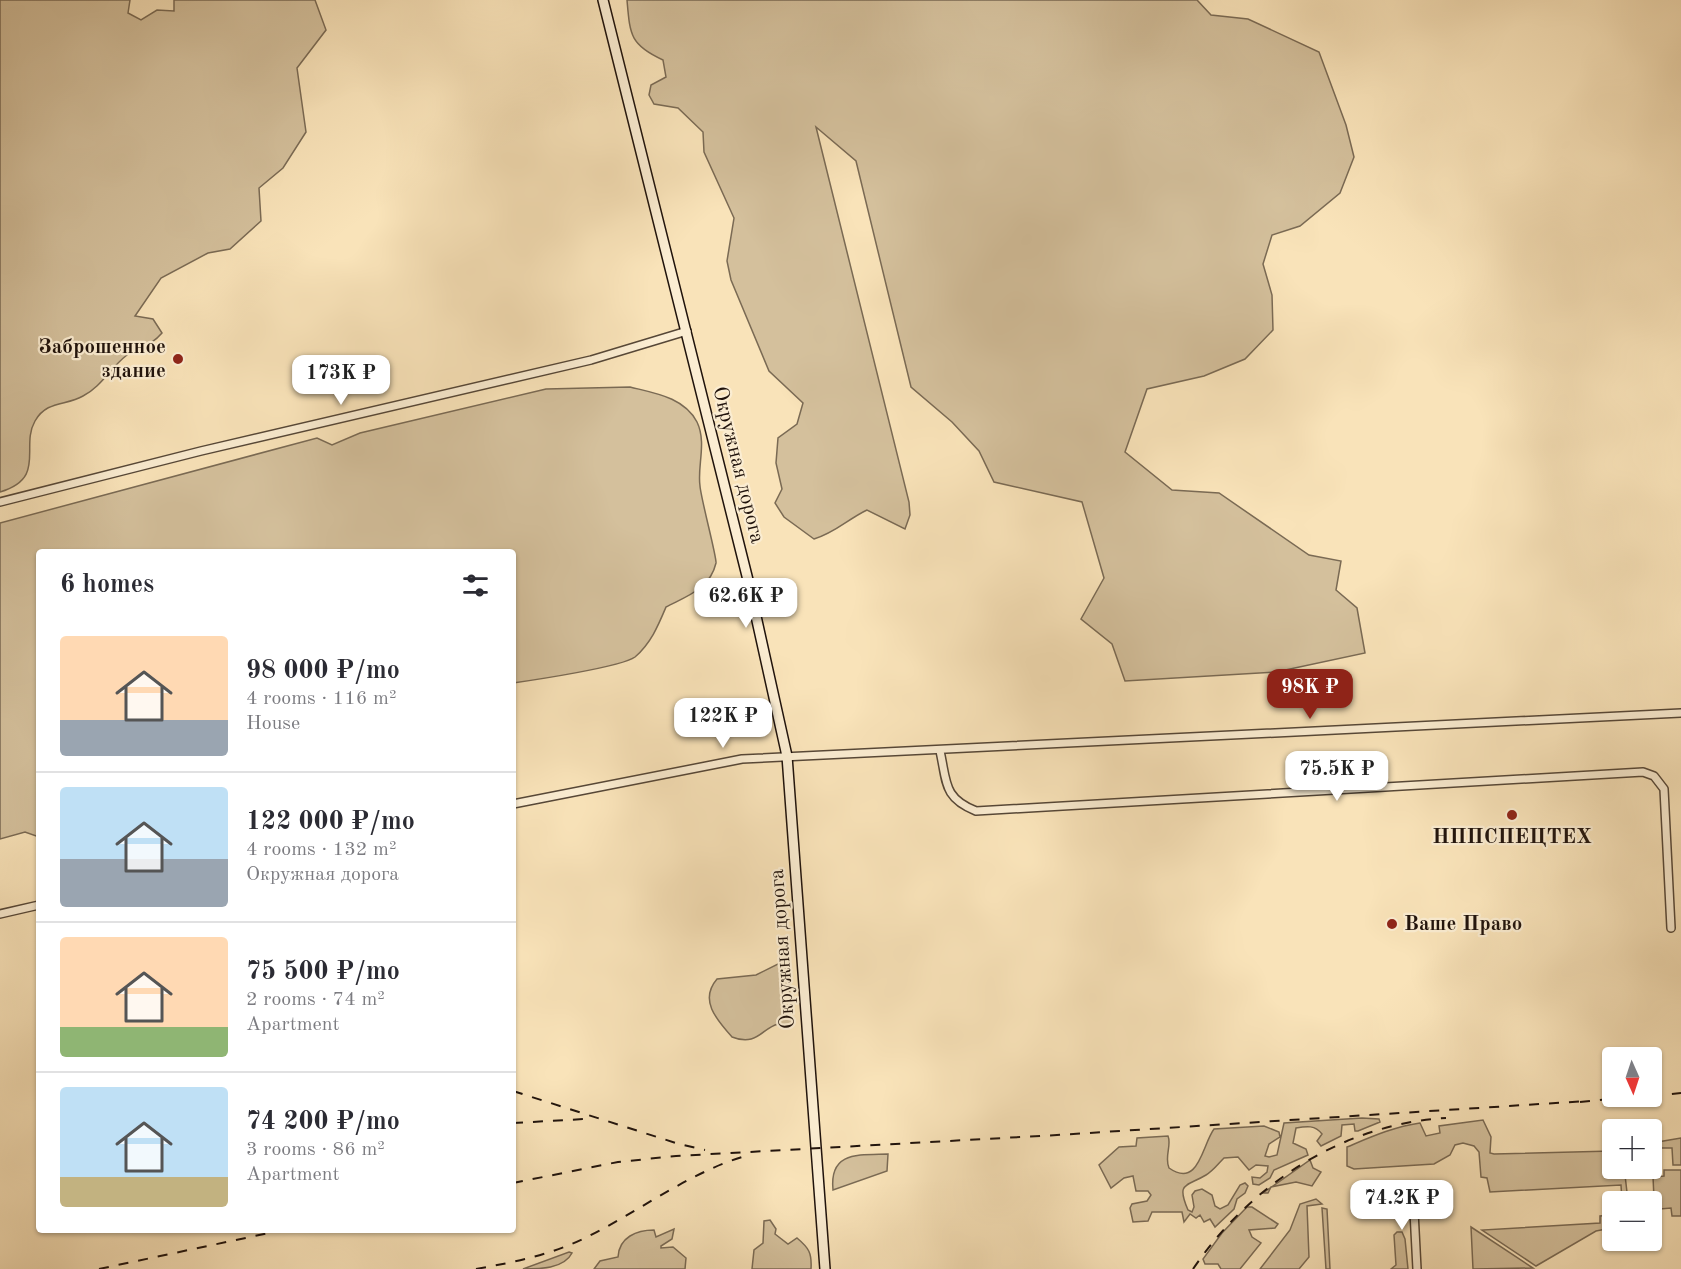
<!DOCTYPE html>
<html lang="en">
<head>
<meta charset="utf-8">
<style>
  body { margin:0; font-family:"Old Standard TT",serif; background:#f7f7f7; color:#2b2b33; height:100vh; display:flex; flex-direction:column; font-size:22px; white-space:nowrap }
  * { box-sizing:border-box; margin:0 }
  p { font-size:20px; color:#7c7c81 }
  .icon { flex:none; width:33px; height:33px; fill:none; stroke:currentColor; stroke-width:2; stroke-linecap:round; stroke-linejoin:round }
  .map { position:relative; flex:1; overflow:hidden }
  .panel { position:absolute; left:36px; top:549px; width:480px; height:684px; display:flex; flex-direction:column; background:#fff; border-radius:6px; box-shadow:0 2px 4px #0004 }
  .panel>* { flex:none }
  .needle { width:39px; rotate:177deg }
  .fabs { position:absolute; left:1602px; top:1047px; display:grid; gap:12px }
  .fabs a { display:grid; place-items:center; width:60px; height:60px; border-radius:6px; background:#fff; box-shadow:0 2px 4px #0004; font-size:30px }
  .price { position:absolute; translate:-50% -51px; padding:0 14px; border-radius:12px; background:#fff; color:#222; font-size:20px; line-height:39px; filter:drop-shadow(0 2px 3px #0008) }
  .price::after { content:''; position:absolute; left:50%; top:36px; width:18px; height:14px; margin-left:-9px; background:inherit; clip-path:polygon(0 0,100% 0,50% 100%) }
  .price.on { background:#8f2418; color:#fff }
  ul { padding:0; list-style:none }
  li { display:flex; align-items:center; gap:18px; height:150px; padding:0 24px }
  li+li { border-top:2px solid #e1e1e2 }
  li span { display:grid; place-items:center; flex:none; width:168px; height:120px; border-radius:6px; color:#555 }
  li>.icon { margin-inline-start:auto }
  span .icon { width:72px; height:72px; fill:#fffc; stroke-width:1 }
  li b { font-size:26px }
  h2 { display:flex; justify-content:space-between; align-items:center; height:72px; padding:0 24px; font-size:26px }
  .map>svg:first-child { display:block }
</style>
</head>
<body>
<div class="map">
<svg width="1681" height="1269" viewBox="0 0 1681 1269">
  <rect width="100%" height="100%" fill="#f9e3b9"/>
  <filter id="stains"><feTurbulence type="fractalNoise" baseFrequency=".00333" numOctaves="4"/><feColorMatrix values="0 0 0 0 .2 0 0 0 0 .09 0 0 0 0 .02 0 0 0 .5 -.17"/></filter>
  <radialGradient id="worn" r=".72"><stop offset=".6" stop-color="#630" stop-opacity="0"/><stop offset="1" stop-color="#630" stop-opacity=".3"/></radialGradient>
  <g fill="#d4c09c" stroke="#7a6a54" stroke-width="1.5">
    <path d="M0 0H130L128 13 141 20 157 10 174 11V0H315L326 30 297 68 306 132 283 168 259 188 261 221 230 249 208 253 161 278 135 316 153 319 162 333C150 347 141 345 127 355 111 367 101 387 83 396 66 406 47 400 35 421 20 447 47 478 0 492Z"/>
    <path d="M627 0H1197L1211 15 1248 19 1319 52 1346 125 1354 157 1340 193 1300 226 1272 235 1263 264 1272 295 1273 330 1245 359 1204 376 1147 389 1125 452 1172 490 1219 493 1309 555 1341 561 1336 590 1357 608 1365 653 1276 672 1125 681 1112 644 1081 619 1104 578 1082 502 994 482 979 451 952 422 911 387 856 161 816 127 909 502 910 515 905 529 867 510C848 519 835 533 814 539L784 517 775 503 782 489 776 463 778 438 797 424 803 403 769 371 731 280 727 261 734 218 704 152 703 132 678 108 654 104 649 95 651 85 666 77 663 60C630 45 630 35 627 0Z"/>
    <path d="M630 387C654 393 684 397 697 422 707 443 697 466 700 486 701 499 717 558 716 563 710 589 687 596 666 607 658 626 651 643 635 657 621 667 534 680 513 683V552H39V837L25 832 0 839V523L317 438 332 445 360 433 546 389Z"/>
    <path d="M782 962 788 972 792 1025C786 1027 783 1023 778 1024 762 1028 757 1047 732 1037 716 1019 699 1000 717 979L756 975Z"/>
    <path d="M1362 1118 1379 1119 1380 1122 1358 1131H1355L1354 1124 1342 1125 1341 1136 1321 1146 1317 1141 1322 1134C1315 1125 1307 1126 1296 1128L1293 1143 1306 1149 1308 1155 1274 1170 1270 1178 1259 1185 1253 1184 1252 1177 1260 1178 1267 1172 1268 1166 1256 1165 1249 1170 1238 1157 1224 1158C1218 1164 1213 1171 1206 1175 1186 1187 1176 1182 1188 1210L1192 1212 1194 1207 1192 1195 1195 1191 1202 1189 1212 1195 1215 1206 1220 1209 1228 1205 1240 1185 1245 1183 1248 1186 1245 1193 1237 1199 1234 1209 1215 1227 1210 1219 1204 1222 1200 1215 1196 1218 1190 1214 1184 1222 1182 1212H1152L1148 1221 1133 1222 1130 1208 1132 1204 1147 1201 1151 1195 1148 1191H1136L1133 1176 1124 1178 1111 1188 1099 1165 1119 1147 1136 1146 1137 1138 1168 1136C1172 1145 1164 1157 1169 1168 1199 1189 1202 1145 1214 1129L1264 1126 1279 1132 1280 1137 1269 1144 1265 1156 1269 1157 1277 1155 1284 1123Z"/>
    <path d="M1483 1120 1491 1137 1490 1153 1494 1154 1612 1151 1610 1174 1625 1175 1628 1201H1619H1622L1621 1185 1490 1192 1487 1178 1481 1177 1479 1152 1474 1146 1463 1143 1455 1145 1450 1155 1434 1164 1354 1169 1347 1166V1147C1371 1137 1393 1127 1420 1123L1426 1136 1440 1133 1439 1126Z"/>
    <path d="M1681 1138V1165H1673L1672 1148H1652V1143Z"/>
    <path d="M888 1154 887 1171 833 1190C829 1151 859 1155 888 1154Z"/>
    <path d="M1310 1160 1313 1168 1321 1172 1312 1186 1296 1182 1271 1187 1268 1193H1263Z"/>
    <path d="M1664 1170H1681V1216H1672L1671 1208 1660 1209 1659 1198H1654L1653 1177 1664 1176Z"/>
    <path d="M1316 1199 1322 1204 1307 1206 1309 1257 1299 1269H1260L1290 1230 1300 1204Z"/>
    <path d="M1247 1207H1252L1278 1224 1275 1228 1249 1230 1252 1237 1261 1243 1240 1269H1221L1218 1264H1205L1203 1259 1222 1233Z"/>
    <path d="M1322 1208 1327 1209 1330 1269H1326Z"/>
    <path d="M1612 1215V1228L1596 1231 1536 1266 1482 1230 1600 1223V1216Z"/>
    <path d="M770 1220 776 1229 775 1234 788 1244 797 1238C809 1248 812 1253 811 1269H752L754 1250 763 1243 764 1221Z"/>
    <path d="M1471 1227 1533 1268 1473 1269Z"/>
    <path d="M674 1229 672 1239 661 1246V1248L673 1247 686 1258 685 1269H594L600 1261 618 1257C619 1237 637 1230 654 1230L656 1237Z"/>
    <path d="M1397 1232H1402L1405 1239 1408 1269H1391L1396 1265 1394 1235Z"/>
    <path d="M569 1252 572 1253C564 1269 539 1269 523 1269Z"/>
  </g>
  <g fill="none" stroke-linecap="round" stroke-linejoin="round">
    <g stroke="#564737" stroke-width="10">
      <g id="minor">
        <path d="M0 502 201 451 591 360 687 331"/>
        <path d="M940 751C947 782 943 798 976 811L1643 772 1654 776 1664 789 1671 928"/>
        <path d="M513 804 742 759 1681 713"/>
        <path d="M0 914 39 905"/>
        <path d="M1413 1192 1417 1269"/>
      </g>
    </g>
    <g stroke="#20130c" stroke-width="12">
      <path id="secondary" d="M603 0 748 580 787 756 825 1269"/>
    </g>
    <use href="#minor" stroke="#fbedd2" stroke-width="7"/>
    <use href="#secondary" stroke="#fbedd2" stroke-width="9"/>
    <g stroke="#20130c" stroke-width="2" stroke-dasharray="10 10" stroke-linecap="butt">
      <path d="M513 1091 679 1144 705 1150"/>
      <path d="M1652 1096 1681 1093"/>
      <path d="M1580 1102 1639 1096"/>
      <path d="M513 1123 585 1119"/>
      <path d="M513 1183 618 1162 676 1156 1057 1135 1587 1101"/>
      <path d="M99 1269 283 1230"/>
      <path d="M476 1269C515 1262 551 1255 587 1237 638 1212 687 1174 742 1157"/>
      <path d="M1193 1269C1250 1185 1342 1124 1446 1118"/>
    </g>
  </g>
  <g fill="#8f2418" stroke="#fbedd2" stroke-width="2">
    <circle cx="178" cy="359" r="6"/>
    <circle cx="1512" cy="815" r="6"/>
    <circle cx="1392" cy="924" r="6"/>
  </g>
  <g text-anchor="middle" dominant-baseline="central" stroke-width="4.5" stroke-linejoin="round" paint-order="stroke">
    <g font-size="21" font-weight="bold" fill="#20130c" stroke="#fbedd2" text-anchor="end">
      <text x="166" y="347">Заброшенное<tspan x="166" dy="24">здание</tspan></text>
      <text x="1512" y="837" text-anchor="middle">НППСПЕЦТЕХ</text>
      <text x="1404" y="924" text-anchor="start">Ваше Право</text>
    </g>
    <g font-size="21" fill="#20130c" stroke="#fbedd2">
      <text transform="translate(738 465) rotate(76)">Окружная дорога</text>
      <text transform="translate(783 949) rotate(-94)">Окружная дорога</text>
    </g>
  </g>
  <rect width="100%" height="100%" filter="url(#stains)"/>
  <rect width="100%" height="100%" fill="url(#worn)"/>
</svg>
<div class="fabs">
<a><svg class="needle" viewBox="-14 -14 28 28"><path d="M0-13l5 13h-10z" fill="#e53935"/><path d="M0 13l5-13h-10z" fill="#7c7c81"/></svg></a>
<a>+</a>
<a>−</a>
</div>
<b class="price" style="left:341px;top:406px">173K ₽</b>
<b class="price" style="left:746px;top:629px">62.6K ₽</b>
<b class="price on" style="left:1310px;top:720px">98K ₽</b>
<b class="price" style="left:723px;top:749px">122K ₽</b>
<b class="price" style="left:1337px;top:802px">75.5K ₽</b>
<b class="price" style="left:1402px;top:1231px">74.2K ₽</b>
<section class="panel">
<h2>6 homes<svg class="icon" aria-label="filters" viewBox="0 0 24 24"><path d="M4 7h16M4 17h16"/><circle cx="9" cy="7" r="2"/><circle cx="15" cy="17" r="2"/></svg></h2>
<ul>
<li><span style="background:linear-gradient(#ffd9b3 70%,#9aa5b1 0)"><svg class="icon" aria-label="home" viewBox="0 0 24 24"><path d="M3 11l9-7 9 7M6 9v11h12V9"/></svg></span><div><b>98 000 ₽/mo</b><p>4 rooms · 116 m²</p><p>House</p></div></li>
<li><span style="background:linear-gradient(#bfe0f5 60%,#9aa5b1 0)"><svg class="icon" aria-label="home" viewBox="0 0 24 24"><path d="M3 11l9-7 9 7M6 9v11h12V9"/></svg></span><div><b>122 000 ₽/mo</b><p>4 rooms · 132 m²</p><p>Окружная дорога</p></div></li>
<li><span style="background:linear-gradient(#ffd9b3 75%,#8fb573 0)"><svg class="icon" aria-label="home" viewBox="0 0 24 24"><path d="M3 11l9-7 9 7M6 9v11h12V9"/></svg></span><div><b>75 500 ₽/mo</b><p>2 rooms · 74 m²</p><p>Apartment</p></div></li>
<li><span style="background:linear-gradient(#bfe0f5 75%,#c2b280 0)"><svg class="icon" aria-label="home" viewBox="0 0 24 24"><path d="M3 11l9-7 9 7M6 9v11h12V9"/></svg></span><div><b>74 200 ₽/mo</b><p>3 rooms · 86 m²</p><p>Apartment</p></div></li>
</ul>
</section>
</div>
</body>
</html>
